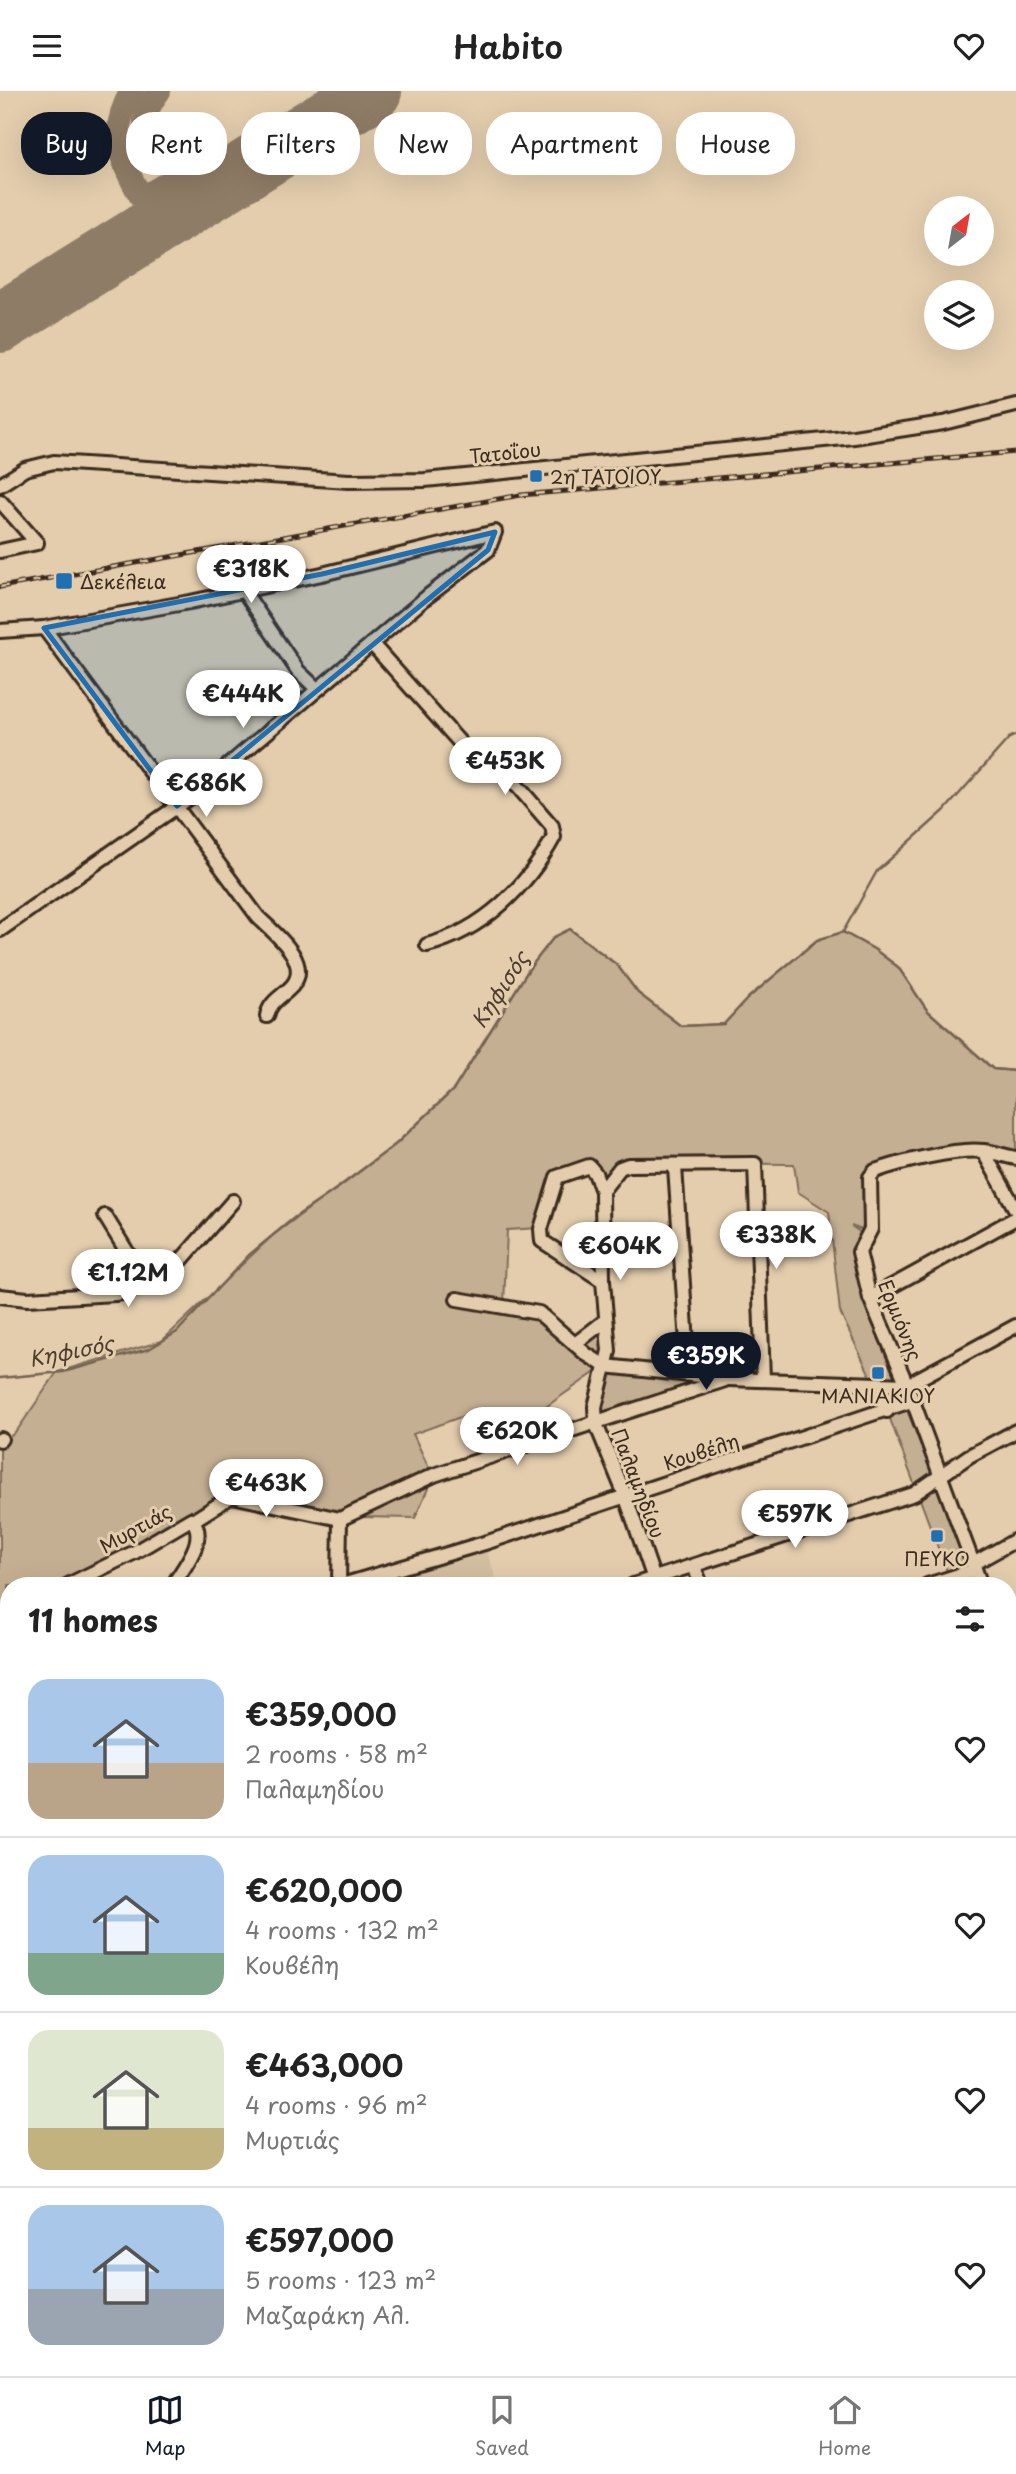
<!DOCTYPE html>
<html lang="en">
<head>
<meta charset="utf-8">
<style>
  body { margin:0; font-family:"Playpen Sans",sans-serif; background:#f2f2f2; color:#222; height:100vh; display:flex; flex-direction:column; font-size:26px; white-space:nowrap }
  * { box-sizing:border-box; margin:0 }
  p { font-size:23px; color:#767676 }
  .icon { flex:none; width:38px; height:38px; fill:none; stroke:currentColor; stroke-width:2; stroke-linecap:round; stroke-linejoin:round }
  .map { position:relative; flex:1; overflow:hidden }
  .sheet { position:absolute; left:0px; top:1486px; width:1017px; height:800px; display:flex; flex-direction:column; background:#fff; border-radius:28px 28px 0 0; box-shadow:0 7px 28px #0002 }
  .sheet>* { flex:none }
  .top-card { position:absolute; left:21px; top:21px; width:975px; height:63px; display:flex; gap:14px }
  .needle { width:46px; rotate:31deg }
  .controls { position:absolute; left:924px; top:105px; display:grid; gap:14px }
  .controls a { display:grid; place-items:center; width:70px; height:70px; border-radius:50%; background:#fff; box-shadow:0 7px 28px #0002; font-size:35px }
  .price { position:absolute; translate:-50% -60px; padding:0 16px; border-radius:24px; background:#fff; color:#222; font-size:23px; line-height:46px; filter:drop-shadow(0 2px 4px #0008) }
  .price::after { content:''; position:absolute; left:50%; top:42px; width:21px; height:16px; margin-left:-10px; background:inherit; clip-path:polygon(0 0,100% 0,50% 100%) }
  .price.active { background:#111827; color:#fff }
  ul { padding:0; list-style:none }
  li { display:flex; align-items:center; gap:21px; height:175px; padding:0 28px }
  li+li { border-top:2px solid #e0e0e0 }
  li span { display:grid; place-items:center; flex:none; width:196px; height:140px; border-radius:21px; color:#555 }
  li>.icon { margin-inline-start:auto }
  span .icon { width:84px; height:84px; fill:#fffc; stroke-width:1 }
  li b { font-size:30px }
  h2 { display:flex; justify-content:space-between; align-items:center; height:84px; padding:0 28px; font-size:30px }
  .chip { padding:0 24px; border-radius:28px; background:#fff; box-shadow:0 7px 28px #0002; font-size:24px; line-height:63px }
  .chip.active { background:#111827; color:#fff }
  header { display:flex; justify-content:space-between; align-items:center; height:91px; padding:0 28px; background:#fff; font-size:32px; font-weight:600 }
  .dock { display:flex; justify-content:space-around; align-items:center; height:98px; border-top:2px solid #e0e0e0; background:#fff; font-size:19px; color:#767676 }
  .dock a { display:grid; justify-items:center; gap:4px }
  .dock .active { color:#111827 }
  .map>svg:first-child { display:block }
</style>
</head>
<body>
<header><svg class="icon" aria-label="menu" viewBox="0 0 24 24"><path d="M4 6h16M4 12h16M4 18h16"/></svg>Habito<svg class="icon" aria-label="heart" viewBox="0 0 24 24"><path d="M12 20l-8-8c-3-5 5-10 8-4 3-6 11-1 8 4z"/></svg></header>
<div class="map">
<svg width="1016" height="2285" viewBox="0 0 1016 2285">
  <rect width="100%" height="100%" fill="#e3cdad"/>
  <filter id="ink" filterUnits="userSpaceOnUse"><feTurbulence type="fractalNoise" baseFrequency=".0143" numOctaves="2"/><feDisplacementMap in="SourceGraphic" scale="14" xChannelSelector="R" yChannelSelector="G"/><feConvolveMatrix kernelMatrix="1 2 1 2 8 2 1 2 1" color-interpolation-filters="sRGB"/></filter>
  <g filter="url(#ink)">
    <g fill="#d3bea0">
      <path d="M485 1455 498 1494H366Z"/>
      <path d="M0 2067 9 2068V2277H325L310 2285H0Z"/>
    </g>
    <g fill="#c5af93" stroke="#806c58" stroke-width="2">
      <path d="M570 838 617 874 638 902 681 935 724 933 748 907 817 849 843 841 874 858 898 876 927 919 993 978 1016 980V1066L980 1056 874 1075 868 1141 851 1135 861 1142 852 1166 863 1206 975 1494H952L887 1320 840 1221 829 1121 798 1101 794 1073 620 1072 602 1087 589 1074 560 1076 547 1098 538 1137 507 1139 504 1215 529 1219 578 1252 606 1231V1275L710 1294 596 1333 604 1275 530 1327 466 1324 413 1343 433 1386 415 1427 360 1426 389 1407 342 1423 233 1402 63 1494H9V1524L0 1529V1356L18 1338 57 1281 162 1250 272 1145 396 1053 454 998 529 878 554 846Z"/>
      <path d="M0 1562 9 1594V1981H0Z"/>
      <path d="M1008 1581 1016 1605V1657L1008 1636Z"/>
      <path d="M0 2000 9 2002V2068L0 2067Z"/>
    </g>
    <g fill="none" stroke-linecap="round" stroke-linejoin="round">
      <g stroke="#74624f" stroke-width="2.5">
        <path d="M843 841 877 780 944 720 1009 647 1016 644"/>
        <path d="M0 1287 63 1281 149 1258 177 1241 249 1164 295 1126 338 1097 396 1053 454 998 529 878 554 846 570 838 617 874 638 902 681 935 724 933 748 907 817 849 843 841 874 858 898 876 927 919 993 978 1016 980"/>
      </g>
      <g stroke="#8f7c66" stroke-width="24">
        <path d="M132 0C108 39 120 71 142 107L210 67"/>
        <path d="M159 0C144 20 140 33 152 56L181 72 203 67"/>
      </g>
      <path stroke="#8f7c66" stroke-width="60" d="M0 232 372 0"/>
      <g stroke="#3b2a1e" stroke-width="18">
        <g id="minor">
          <path d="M0 394 25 378 54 371 349 390 425 389 854 346 943 332 1016 314"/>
          <path d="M0 410 37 452 0 460"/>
          <path d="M243 499 298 580 317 598"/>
          <path d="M44 537 258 826C273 841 313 871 292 895 282 906 270 910 267 925"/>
          <path d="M0 540 44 537 190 511 322 483 495 441 488 459 428 505 192 705 0 839"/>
          <path d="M372 553 462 654 502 680 519 697 552 735 554 746C527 796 482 840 427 854"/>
          <path d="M983 1060 1016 1119"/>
          <path d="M675 1076 689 1282"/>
          <path d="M602 1100 603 1190 609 1260 595 1316 596 1333 625 1404 654 1488"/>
          <path d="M603 1190 542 1150 541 1138 557 1086 589 1075 595 1082 602 1100 620 1077 628 1074 755 1073 763 1288"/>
          <path d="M140 1194 155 1193 164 1189 233 1110"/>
          <path d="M0 1205 27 1208 115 1203 129 1201 141 1190 140 1182 105 1125"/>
          <path d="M870 1207 1016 1127"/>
          <path d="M457 1208 539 1222 586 1263 605 1275 729 1288 907 1294 1016 1235"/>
          <path d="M575 1253 606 1229"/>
          <path d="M874 1293 887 1320"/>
          <path d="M0 1349 1 1348"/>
          <path d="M194 1429 232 1405 340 1428"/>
          <path d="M973 1473 1016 1449"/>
          <path d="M694 1475 701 1494"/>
          <path d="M68 1494 135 1461 191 1428C210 1446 183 1477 173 1494"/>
          <path d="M339 1494 340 1428 434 1384 725 1289"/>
          <path d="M342 1494 488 1451 911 1310"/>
          <path d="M633 1494 914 1403 969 1365 1016 1340"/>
          <path d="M927 1494 975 1479"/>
          <path d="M981 1494 907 1294 870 1207 859 1161 871 1138 870 1086 875 1080C901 1071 956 1057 983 1060 994 1061 1005 1065 1016 1067"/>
          <path d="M0 1528 9 1524"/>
          <path d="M0 1557 9 1593"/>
          <path d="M1008 1560 1016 1583"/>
          <path d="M1008 1665 1016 1663"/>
          <path d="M1008 1744 1016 1742"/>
          <path d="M0 1745 9 1749"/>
          <path d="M1008 1753 1016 1791"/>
          <path d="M1008 1821 1016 1819"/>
          <path d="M1008 1906 1014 1905"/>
          <path d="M0 2119 9 2124"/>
          <path d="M1008 2161H1016"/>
          <path d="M1008 2251 1016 2248"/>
          <path d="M297 2277 310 2285"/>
          <path d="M959 2277 964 2285"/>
          <path d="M59 2285 73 2277"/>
          <path d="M467 2285 481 2277"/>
          <path d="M932 2285 945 2277"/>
        </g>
      </g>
      <g stroke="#3b2a1e" stroke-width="21">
        <g id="major">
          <path d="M1008 1936 1016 1932"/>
          <path d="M0 1995 9 1996"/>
          <path d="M1008 1998 1016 1994"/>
          <path d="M671 2277 690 2285"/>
          <path d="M703 2277 722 2285"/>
          <path d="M322 2285 338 2277"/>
        </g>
      </g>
      <g stroke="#3b2a1e" stroke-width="24">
        <g id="highway">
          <path d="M1008 1955 1016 1951"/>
          <path d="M1008 1980 1016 1976"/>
          <path d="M351 2285 382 2277"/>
          <path d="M428 2285 444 2277"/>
        </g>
      </g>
      <use href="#minor" stroke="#e3cdad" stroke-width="12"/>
      <use href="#major" stroke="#e3cdad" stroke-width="16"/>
      <use href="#highway" stroke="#e3cdad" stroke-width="19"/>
      <g stroke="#3b2a1e" stroke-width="5">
        <path id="rail" d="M0 496 521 404 1016 361"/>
      </g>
      <use href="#rail" stroke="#e3cdad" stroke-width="2.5" stroke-dasharray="8" stroke-linecap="butt"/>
    </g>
  </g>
  <path fill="#1f6fb2" fill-opacity="0.2" stroke="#1f6fb2" stroke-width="5" stroke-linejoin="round" d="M495 441 488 459 177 715 44 537 322 483Z"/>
  <g fill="#1f6fb2" stroke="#e3cdad" stroke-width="2.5">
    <rect x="529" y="378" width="14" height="14" rx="3.5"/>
    <rect x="55" y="481" width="18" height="18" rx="3.5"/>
    <rect x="871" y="1275" width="14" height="14" rx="3.5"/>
    <rect x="930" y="1438" width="14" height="14" rx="3.5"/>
  </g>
  <g text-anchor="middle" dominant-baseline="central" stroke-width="6" stroke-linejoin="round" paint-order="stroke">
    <g font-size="19" fill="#3b2a1e" stroke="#e3cdad">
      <text transform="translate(505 361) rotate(-6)">Τατοΐου</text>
      <text transform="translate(901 1229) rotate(68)">Ερμιόνης</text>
      <text transform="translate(701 1360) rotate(-18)">Κουβέλη</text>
      <text transform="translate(639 1392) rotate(69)">Παλαμηδίου</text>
      <text transform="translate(135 1437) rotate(-29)">Μυρτιάς</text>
    </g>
    <g font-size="19" fill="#3b2a1e" stroke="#e3cdad" text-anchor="start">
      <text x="550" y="385">2η ΤΑΤΟΙΟΥ</text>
      <text x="80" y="490">Δεκέλεια</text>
      <text x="878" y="1304" text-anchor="middle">ΜΑΝΙΑΚΙΟΥ</text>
      <text x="937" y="1467" text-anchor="middle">ΠΕΥΚΟ</text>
    </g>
    <g font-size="21" font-style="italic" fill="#4e3d2e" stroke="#e3cdad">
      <text transform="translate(499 898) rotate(-57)">Κηφισός</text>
      <text transform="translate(71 1259) rotate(-11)">Κηφισός</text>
    </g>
  </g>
</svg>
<div class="controls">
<a><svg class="needle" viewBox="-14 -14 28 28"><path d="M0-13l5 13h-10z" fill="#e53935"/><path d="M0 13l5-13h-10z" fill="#767676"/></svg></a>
<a><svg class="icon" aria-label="layers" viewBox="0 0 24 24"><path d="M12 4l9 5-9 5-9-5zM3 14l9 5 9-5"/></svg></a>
</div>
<b class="price" style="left:251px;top:514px">€318K</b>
<b class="price" style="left:243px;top:639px">€444K</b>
<b class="price" style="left:505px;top:706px">€453K</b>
<b class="price" style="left:206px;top:728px">€686K</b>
<b class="price" style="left:776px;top:1180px">€338K</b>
<b class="price" style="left:620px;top:1191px">€604K</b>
<b class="price" style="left:128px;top:1218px">€1.12M</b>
<b class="price active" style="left:706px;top:1301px">€359K</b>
<b class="price" style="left:517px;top:1376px">€620K</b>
<b class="price" style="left:266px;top:1428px">€463K</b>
<b class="price" style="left:795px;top:1459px">€597K</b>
<div class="top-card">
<a class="chip active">Buy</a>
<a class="chip">Rent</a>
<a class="chip">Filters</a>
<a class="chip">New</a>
<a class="chip">Apartment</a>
<a class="chip">House</a>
</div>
<section class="sheet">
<h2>11 homes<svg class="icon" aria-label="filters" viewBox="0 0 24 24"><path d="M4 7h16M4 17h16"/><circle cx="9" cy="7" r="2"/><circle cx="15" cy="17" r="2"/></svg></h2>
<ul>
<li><span style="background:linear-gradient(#a9c7e8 60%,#b9a48a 0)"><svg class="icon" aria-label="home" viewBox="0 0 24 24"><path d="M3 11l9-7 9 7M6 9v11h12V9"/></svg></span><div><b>€359,000</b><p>2 rooms · 58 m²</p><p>Παλαμηδίου</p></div><svg class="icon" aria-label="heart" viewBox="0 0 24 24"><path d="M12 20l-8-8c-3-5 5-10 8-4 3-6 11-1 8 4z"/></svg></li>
<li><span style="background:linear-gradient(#a9c7e8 70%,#7fa58c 0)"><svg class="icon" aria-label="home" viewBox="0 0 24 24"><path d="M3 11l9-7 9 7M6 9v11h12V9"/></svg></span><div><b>€620,000</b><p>4 rooms · 132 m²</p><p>Κουβέλη</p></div><svg class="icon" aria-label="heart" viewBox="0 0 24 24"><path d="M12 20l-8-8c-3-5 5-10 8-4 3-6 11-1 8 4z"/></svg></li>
<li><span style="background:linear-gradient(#dfe7d0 70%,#c2b280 0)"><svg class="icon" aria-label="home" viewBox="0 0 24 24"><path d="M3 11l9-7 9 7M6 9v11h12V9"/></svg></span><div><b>€463,000</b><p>4 rooms · 96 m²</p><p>Μυρτιάς</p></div><svg class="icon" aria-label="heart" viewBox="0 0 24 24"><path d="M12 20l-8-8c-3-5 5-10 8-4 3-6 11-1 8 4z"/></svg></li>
<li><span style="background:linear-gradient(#a9c7e8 60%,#9aa5b1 0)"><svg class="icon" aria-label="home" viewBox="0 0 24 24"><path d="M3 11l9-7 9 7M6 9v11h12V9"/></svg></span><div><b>€597,000</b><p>5 rooms · 123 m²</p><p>Μαζαράκη Αλ.</p></div><svg class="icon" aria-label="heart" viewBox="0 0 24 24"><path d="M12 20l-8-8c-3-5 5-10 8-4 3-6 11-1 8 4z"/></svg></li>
</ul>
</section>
</div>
<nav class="dock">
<a class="active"><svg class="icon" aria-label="map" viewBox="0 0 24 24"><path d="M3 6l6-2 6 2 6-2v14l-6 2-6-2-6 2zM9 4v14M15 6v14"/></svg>Map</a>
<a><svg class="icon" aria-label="saved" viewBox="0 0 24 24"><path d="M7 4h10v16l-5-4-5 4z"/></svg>Saved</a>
<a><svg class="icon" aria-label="home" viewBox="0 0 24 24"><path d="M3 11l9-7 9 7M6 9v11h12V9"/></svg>Home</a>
</nav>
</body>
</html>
